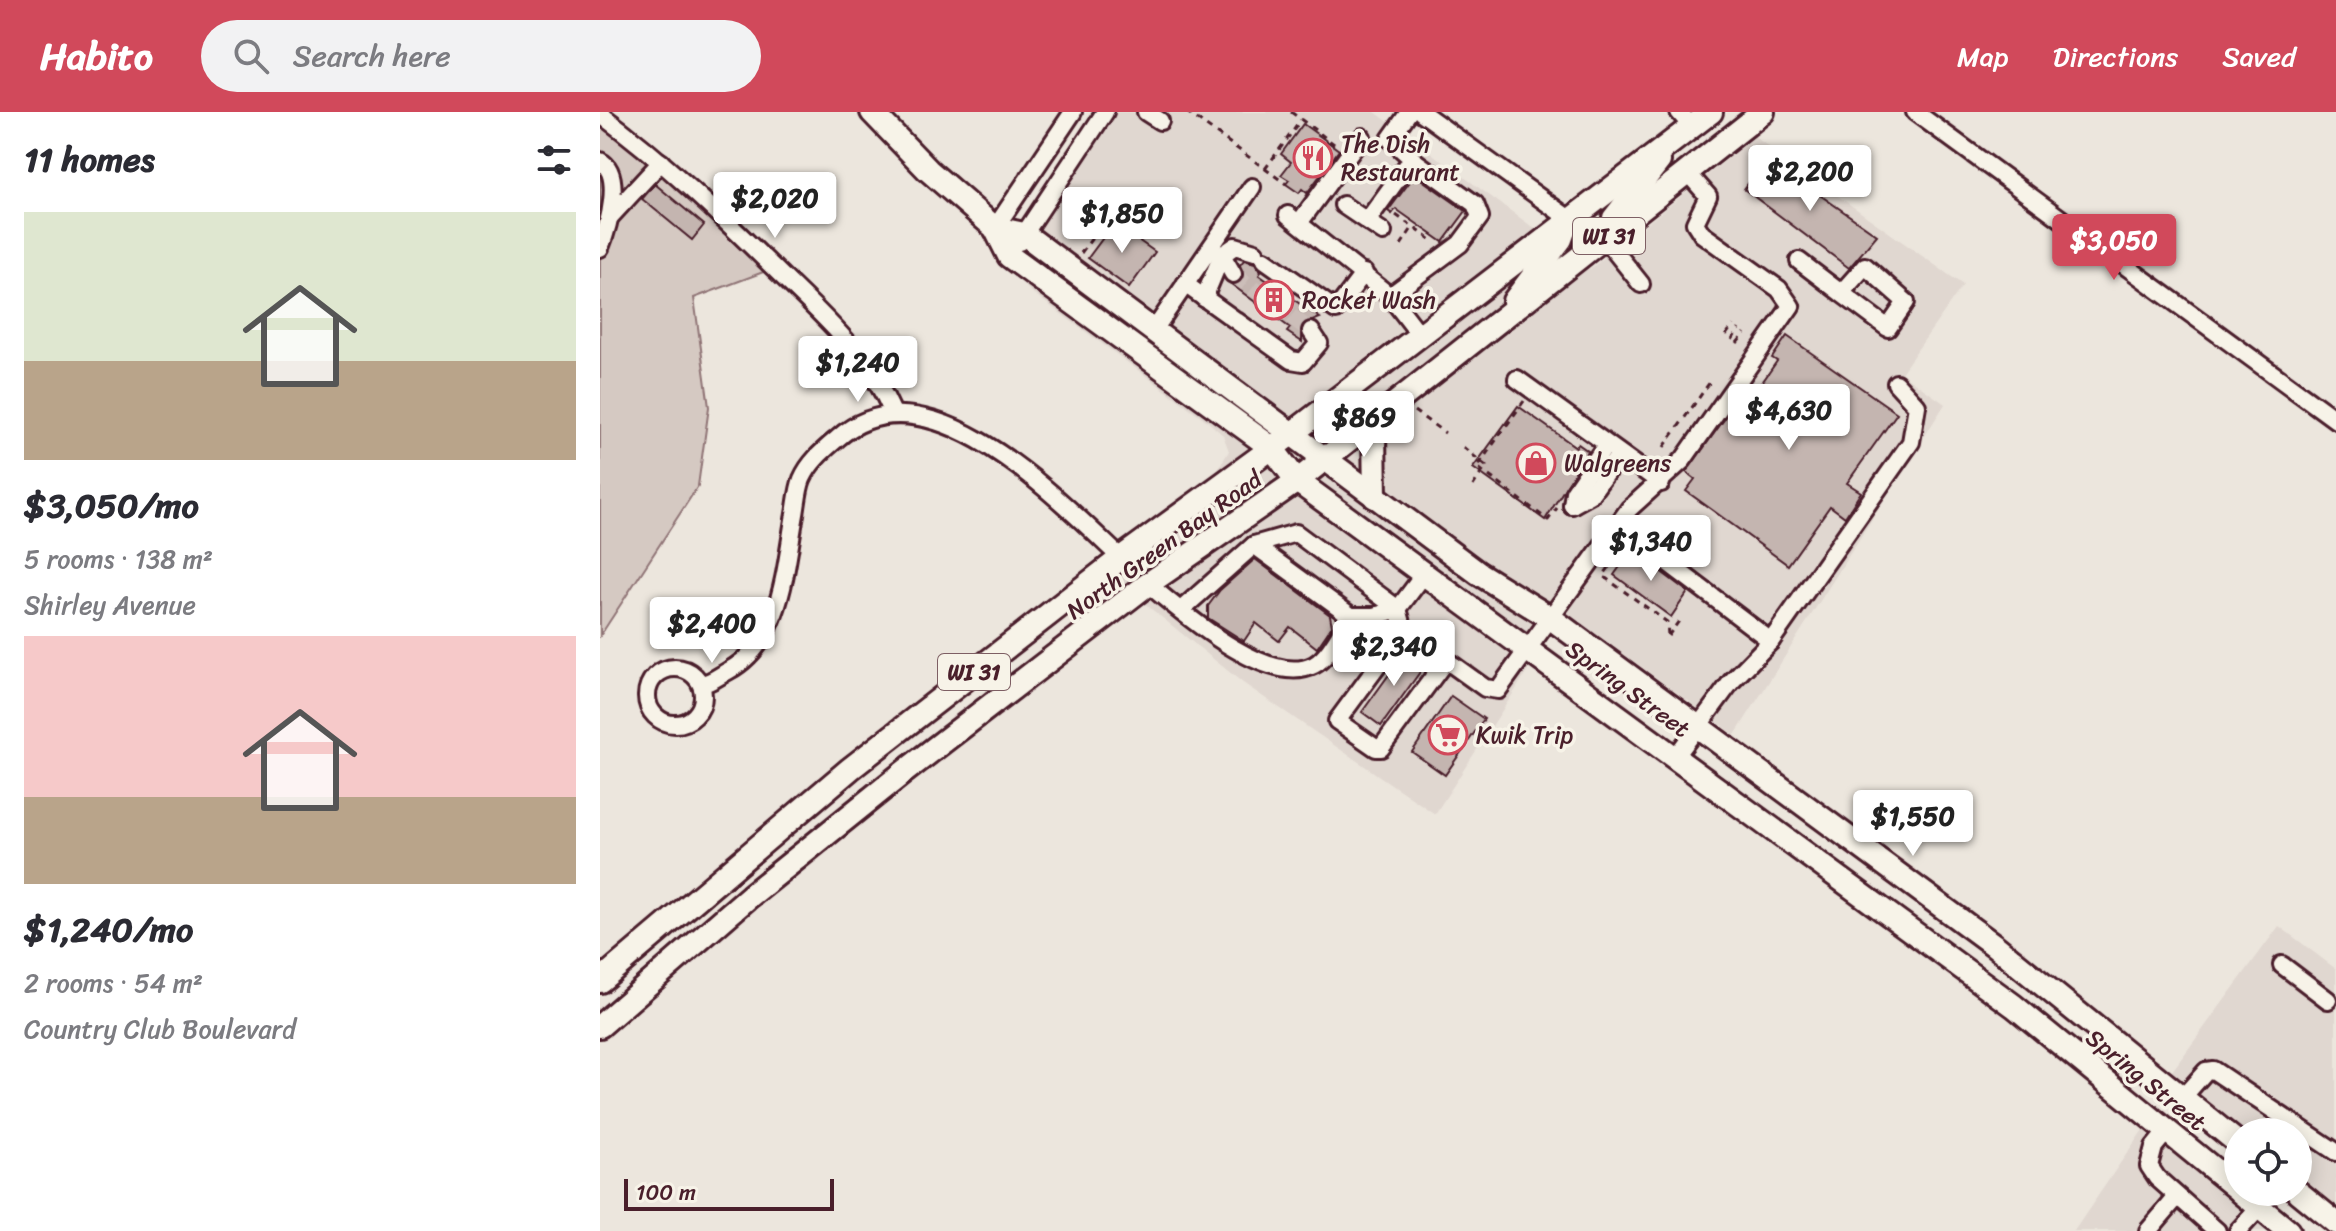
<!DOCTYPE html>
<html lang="en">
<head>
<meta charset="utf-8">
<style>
  body { margin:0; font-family:Sriracha,sans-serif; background:#f2f2f3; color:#2b2b33; height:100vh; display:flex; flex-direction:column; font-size:30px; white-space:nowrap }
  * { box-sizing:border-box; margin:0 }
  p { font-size:26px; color:#7c7c81 }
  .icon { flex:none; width:44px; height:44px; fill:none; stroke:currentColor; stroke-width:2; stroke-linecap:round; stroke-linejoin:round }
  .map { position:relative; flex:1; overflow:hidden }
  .details { display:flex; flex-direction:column; background:#fff; width:600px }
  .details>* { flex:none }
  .controls { position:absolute; left:1624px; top:1006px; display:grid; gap:16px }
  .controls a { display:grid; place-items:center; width:88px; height:88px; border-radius:50%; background:#fff; box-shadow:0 4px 20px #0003; font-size:40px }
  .scale { position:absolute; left:24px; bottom:20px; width:210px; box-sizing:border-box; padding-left:8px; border:4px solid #4a1f2b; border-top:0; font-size:22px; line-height:28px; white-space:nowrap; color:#4a1f2b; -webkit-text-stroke:6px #f7f3e8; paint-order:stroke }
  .price { position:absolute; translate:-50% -68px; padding:0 18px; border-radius:8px; background:#fff; color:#222; font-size:26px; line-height:52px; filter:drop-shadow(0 2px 4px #0008) }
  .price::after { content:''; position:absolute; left:50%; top:48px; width:24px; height:18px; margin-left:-12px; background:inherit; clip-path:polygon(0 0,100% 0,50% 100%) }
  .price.on { background:#d1495b; color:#fff }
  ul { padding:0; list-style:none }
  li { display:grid; align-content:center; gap:16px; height:424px; padding:0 24px }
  li span { display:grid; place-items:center; height:248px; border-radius:0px; color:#555 }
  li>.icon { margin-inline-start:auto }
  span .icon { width:144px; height:144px; fill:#fffc; stroke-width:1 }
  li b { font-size:34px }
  h2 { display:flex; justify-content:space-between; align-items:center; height:96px; padding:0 24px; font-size:34px }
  header { display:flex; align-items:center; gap:48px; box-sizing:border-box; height:112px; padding:0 40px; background:#d1495b; color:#fff }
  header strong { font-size:38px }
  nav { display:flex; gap:44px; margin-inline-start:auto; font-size:28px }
  .search { width:560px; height:72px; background:#f2f2f3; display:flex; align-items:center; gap:20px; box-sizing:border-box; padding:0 28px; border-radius:44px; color:#7c7c81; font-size:30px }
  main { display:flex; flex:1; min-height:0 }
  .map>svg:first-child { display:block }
</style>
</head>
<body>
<header>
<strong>Habito</strong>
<div class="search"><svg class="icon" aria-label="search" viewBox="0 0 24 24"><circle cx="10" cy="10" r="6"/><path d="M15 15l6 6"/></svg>Search here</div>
<nav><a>Map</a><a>Directions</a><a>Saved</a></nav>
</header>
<main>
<section class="details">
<h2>11 homes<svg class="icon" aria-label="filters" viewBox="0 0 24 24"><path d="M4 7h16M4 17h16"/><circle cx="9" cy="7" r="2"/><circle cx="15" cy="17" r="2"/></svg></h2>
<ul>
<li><span style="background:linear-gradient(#dfe7d0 60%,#b9a48a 0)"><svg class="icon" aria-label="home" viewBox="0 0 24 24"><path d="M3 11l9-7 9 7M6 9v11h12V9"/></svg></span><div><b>$3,050/mo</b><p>5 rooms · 138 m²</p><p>Shirley Avenue</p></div></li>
<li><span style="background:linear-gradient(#f6c9c9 65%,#b9a48a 0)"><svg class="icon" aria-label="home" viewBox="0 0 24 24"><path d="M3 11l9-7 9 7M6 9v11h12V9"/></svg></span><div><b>$1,240/mo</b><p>2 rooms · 54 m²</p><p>Country Club Boulevard</p></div></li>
</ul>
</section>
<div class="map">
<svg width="1736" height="1119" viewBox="0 0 1736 1119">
  <rect width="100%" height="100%" fill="#ece6dd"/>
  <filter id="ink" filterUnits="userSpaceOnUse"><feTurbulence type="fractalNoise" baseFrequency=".0125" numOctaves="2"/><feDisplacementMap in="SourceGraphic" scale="16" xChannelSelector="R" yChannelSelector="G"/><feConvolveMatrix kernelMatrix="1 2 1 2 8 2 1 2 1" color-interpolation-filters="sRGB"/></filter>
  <g filter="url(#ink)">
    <g fill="#e0d7d0">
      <path d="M492 0H775L990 157 1155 25 1363 173 1301 261 1345 292 1135 623 966 500 835 702 643 571 497 453 611 368 629 339 623 323 606 308 430 179 398 147Z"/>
      <path d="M1679 814 1736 857V1111L1698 1080V1020H1638L1564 970Z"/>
      <path d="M1551 1006 1687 1119H1474Z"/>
    </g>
    <path fill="#d5c9c2" stroke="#907476" stroke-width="2" d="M0 2 174 156 94 186 109 295 98 374 0 524Z"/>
    <g fill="#c4b5b0" stroke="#4a1f2b" stroke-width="2">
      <path d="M703 12 739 38 707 81 702 77 699 81 686 72 689 68 681 63 691 50 681 42Z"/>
      <path d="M1167 46 1277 123 1249 156 1144 77Z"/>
      <path d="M815 63 866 99 843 130 796 97 792 102 788 99Z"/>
      <path d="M55 72 104 113 92 128 42 87Z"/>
      <path d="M514 111 555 140 529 176 488 146Z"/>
      <path d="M644 148 655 151 661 160 659 163 720 206 702 213V230L687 220 690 216 631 172 643 167 640 153Z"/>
      <path d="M1187 224 1297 301 1247 371 1261 380 1245 405 1230 394 1188 453 1086 379 1095 367 1086 360 1139 287 1147 292 1177 249 1172 246Z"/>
      <path d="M918 294 976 335 978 332 988 339 945 408 873 356Z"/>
      <path d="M1032 438 1088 480 1071 505 1014 463Z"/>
      <path d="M655 447 730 503 732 514 717 536 690 515 679 529 656 511 644 529 608 506V494L620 478Z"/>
      <path d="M806 539 825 553 781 614 762 600Z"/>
      <path d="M851 584 884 607 845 663 812 640Z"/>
    </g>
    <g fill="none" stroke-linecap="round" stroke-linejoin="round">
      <path stroke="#ccbeb9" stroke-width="16" stroke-dasharray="16 8" stroke-linecap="butt" d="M633 162 711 219"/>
      <g stroke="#4a1f2b" stroke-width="22">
        <g id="minor">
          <path d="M546 0 560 9"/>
          <path d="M809 0 790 27 816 50"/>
          <path d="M821 0 968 106"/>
          <path d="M1079 0 1092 15"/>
          <path d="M1315 0 1736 308"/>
          <path d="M0 2C64 49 121 104 178 160 223 204 268 243 293 301"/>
          <path d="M0 49C24 61 8 116 0 136"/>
          <path d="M743 93 783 120"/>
          <path d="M688 103 790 184 820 223"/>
          <path d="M10 105 61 50"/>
          <path d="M767 109 806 55 816 50 875 92 880 105 860 132 790 184"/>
          <path d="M699 111 762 25"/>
          <path d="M395 116 473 0"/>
          <path d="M1005 127 1041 172"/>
          <path d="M419 130 505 0"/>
          <path d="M665 148 736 198 764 161"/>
          <path d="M1199 149 1241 181 1265 154 1306 190 1288 216 1241 181"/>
          <path d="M633 162 622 143 635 134 655 140"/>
          <path d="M585 172 691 248 703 250 719 231 711 219"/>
          <path d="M604 186 622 143"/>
          <path d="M554 218 652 75"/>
          <path d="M917 267 1061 371"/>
          <path d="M972 393 974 380 1006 333"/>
          <path d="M972 393 990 383 1019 343"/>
          <path d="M1018 413 1171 529"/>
          <path d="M654 433 696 421 798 497 804 518 885 576 898 578 1029 397 1083 348 1191 194 1179 177 1102 122 1095 111 1108 84 1086 59"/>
          <path d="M548 472C581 499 668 577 714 553 729 545 741 519 751 504"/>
          <path d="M581 498 654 433 751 504H775L798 497 825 461"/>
          <path d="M804 518 737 609 776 636H781L846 548"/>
          <circle cx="75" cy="584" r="28"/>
          <path d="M101 572C111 571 119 564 128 559 182 530 185 457 195 402 197 391 198 377 202 367 210 349 224 338 238 326 327 248 459 388 521 446"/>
          <path d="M1076 644 1131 570 1171 529 1311 330 1317 294 1296 271"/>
          <path d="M1682 853 1728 888"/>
          <path d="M1583 985 1606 959 1613 958 1736 1040"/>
          <path d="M1567 1019 1554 1035 1549 1054 1557 1066 1617 1119"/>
          <path d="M1548 1119 1577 1085"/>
          <path d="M1638 1119 1660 1095"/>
        </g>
      </g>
      <g stroke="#4a1f2b" stroke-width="28">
        <g id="major">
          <path d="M272 0 328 58 395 116 409 144 672 336 697 369 1414 894 1638 1077"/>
          <path d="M1014 106 1059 49"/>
          <path d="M395 116 424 122 878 461 952 507 1394 833 1638 1031"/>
          <path d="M914 189 961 127 965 116"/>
          <path d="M775 385 774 320 787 303"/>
          <path d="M0 869 250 657 521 446 694 320 1111 0"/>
          <path d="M0 914 150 784 304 660 548 472 697 369 1163 0"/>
          <path d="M1641 1080 1688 1119"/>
          <path d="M1698 1080 1736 1111"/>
        </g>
      </g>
      <g stroke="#4a1f2b" stroke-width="3" stroke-dasharray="6 6" stroke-linecap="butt">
        <path d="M587 0 686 72"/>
        <path d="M691 0 738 35"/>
        <path d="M665 57 701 8"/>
        <path d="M489 96 505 108"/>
        <path d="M796 103 833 129"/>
        <path d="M801 133 813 115"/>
        <path d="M481 141 509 103 541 129"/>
        <path d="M1126 223 1133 213"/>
        <path d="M1132 228 1139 217"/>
        <path d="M1137 231 1145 221"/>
        <path d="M924 289 877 355 948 408 957 396"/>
        <path d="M814 299 845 321"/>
        <path d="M863 335 886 354 871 377"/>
        <path d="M1064 335 1110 270"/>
        <path d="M1023 436 1003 464 1067 510 1068 524"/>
        <path d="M1068 524 1079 509"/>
      </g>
      <use href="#minor" stroke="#f7f3e8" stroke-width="16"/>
      <use href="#major" stroke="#f7f3e8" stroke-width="22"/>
    </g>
  </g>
  <defs>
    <g id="restaurant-ring" transform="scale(2)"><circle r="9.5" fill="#f7f3e8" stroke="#d1495b" stroke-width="1.5"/><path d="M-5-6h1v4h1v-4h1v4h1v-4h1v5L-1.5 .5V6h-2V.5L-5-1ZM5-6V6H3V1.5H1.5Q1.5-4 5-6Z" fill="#d1495b"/></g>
    <g id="building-ring" transform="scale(2)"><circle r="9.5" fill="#f7f3e8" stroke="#d1495b" stroke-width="1.5"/><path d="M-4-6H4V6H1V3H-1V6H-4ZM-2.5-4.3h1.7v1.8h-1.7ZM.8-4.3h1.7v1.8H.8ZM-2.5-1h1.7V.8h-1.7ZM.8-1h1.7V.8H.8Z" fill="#d1495b"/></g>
    <g id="shop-ring" transform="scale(2)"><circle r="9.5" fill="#f7f3e8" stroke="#d1495b" stroke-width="1.5"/><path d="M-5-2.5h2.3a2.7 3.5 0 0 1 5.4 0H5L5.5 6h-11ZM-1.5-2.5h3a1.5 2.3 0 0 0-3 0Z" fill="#d1495b"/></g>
    <g id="supermarket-ring" transform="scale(2)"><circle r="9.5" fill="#f7f3e8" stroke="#d1495b" stroke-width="1.5"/><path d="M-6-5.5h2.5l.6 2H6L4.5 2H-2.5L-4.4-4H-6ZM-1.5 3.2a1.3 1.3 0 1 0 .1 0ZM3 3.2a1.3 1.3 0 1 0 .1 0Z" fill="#d1495b"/></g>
  </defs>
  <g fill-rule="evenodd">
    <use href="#restaurant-ring" x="713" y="46"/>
    <use href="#building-ring" x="674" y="188"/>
    <use href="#shop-ring" x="936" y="351"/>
    <use href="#supermarket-ring" x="848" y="623"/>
  </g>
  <g text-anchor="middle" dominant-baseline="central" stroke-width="7" stroke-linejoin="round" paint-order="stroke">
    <g fill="#f7f3e8" stroke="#7e5f64" stroke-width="2">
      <rect x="973" y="106" width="72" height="36" rx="6"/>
      <rect x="338" y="542" width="72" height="36" rx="6"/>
    </g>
    <g font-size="22" font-weight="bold" fill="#4a1f2b">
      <text x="1009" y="124">WI 31</text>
      <text x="374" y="560">WI 31</text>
    </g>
    <g font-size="24" fill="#4a1f2b" stroke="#f7f3e8" text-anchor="start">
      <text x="741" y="32">The Dish<tspan x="741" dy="28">Restaurant</tspan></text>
      <text x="702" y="188">Rocket Wash</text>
      <text x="964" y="351">Walgreens</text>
      <text x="876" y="623">Kwik Trip</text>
    </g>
    <g font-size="24" fill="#4a1f2b" stroke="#f7f3e8">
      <text transform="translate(564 433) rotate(-36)">North Green Bay Road</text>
      <text transform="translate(1028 577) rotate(36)">Spring Street</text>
      <text transform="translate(1546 968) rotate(39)">Spring Street</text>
    </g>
  </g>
</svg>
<div class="controls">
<a><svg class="icon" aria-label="locate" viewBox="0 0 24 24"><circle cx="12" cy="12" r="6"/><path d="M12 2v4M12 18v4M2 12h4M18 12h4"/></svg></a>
</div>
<div class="scale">100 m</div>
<b class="price" style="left:1210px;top:101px">$2,200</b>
<b class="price" style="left:175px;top:128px">$2,020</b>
<b class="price" style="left:522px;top:143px">$1,850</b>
<b class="price on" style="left:1514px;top:170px">$3,050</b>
<b class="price" style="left:258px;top:292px">$1,240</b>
<b class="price" style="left:1189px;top:340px">$4,630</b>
<b class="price" style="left:764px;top:347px">$869</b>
<b class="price" style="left:1051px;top:471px">$1,340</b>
<b class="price" style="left:112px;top:553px">$2,400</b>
<b class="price" style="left:794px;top:576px">$2,340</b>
<b class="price" style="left:1313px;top:746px">$1,550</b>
</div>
</main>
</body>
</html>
